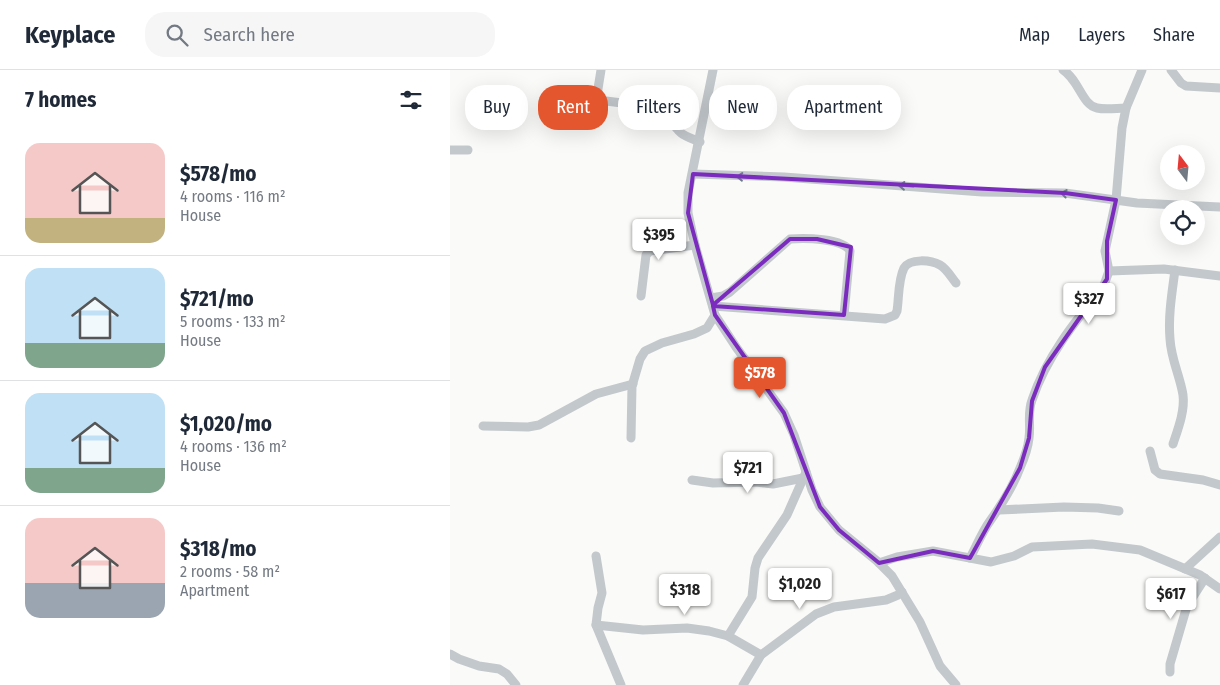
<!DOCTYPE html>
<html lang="en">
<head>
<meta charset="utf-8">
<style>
  body { margin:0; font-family:"Fira Sans Condensed",sans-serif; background:#f6f6f7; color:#1f2937; height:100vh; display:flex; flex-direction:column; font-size:19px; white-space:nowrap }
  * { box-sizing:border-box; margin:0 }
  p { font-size:16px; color:#747a83 }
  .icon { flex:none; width:28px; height:28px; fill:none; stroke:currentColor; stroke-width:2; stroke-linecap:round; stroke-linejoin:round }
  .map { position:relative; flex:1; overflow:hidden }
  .sheet { display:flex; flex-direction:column; background:#fff; width:450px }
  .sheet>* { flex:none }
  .guide { position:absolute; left:15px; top:15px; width:475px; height:45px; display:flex; gap:10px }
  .needle { width:32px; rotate:344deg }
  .controls { position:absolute; left:710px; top:75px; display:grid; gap:10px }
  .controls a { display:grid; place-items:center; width:45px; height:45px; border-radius:50%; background:#fff; box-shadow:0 5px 20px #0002; font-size:25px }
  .price { position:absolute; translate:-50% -42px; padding:0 11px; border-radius:5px; background:#fff; color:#222; font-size:16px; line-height:32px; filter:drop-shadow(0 1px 2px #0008) }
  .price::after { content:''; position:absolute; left:50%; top:30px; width:15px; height:11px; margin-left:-8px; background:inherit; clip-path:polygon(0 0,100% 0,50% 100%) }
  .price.active { background:#e4572e; color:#fff }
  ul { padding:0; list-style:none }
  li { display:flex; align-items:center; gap:15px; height:125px; padding:0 25px }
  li+li { border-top:1px solid #e0e1e3 }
  li span { display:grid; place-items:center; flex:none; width:140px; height:100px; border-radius:15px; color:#555 }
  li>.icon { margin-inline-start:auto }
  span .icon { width:60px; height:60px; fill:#fffc; stroke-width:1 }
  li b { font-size:21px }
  h2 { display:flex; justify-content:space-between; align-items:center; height:60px; padding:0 25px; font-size:21px }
  .chip { padding:0 18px; border-radius:20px; background:#fff; box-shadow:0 5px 20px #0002; font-size:18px; line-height:45px }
  .chip.active { background:#e4572e; color:#fff }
  header { display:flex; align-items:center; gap:30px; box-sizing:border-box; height:70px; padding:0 25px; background:#fff; border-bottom:1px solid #e0e1e3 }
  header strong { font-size:24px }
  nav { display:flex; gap:28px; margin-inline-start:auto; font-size:18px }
  .search { width:350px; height:45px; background:#f6f6f7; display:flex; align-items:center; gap:12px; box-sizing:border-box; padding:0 18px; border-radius:20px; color:#747a83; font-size:19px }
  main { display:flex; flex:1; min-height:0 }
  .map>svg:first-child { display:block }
</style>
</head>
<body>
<header>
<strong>Keyplace</strong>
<div class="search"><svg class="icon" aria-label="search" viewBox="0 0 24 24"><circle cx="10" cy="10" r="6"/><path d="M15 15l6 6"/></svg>Search here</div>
<nav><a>Map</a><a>Layers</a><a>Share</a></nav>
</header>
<main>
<section class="sheet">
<h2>7 homes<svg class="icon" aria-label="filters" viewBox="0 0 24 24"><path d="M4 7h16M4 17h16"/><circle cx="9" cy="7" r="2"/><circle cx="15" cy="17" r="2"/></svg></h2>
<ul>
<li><span style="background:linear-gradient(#f6c9c9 75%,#c2b280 0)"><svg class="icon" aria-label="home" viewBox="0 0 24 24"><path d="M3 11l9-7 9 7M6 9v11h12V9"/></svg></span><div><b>$578/mo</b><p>4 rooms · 116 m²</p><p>House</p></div></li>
<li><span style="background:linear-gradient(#bfe0f5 75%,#7fa58c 0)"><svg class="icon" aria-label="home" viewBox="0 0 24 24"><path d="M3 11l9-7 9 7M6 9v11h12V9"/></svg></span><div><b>$721/mo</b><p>5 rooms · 133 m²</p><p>House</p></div></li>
<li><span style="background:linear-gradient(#bfe0f5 75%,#7fa58c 0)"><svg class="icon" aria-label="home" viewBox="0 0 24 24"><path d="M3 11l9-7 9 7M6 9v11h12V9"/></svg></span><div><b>$1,020/mo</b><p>4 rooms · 136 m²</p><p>House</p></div></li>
<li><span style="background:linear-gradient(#f6c9c9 65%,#9aa5b1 0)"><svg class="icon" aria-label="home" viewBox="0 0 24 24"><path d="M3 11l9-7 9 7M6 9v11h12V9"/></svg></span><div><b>$318/mo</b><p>2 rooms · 58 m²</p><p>Apartment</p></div></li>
</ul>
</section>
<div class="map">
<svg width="770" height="615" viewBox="0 0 770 615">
  <rect width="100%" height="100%" fill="#fafaf8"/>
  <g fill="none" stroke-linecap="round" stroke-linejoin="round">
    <g stroke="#c3c8cc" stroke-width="9">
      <path d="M151 0 147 25 148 30 204 37C219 43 220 53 231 63 236 67 243 69 250 72"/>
      <path d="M263 0 238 123V143L245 175 265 245 286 277 334 343 344 365 362 420 370 437 389 460 427 491 442 506 470 552 490 596 506 615"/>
      <path d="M613 0C629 10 632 35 647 38 656 40 667 38 676 38"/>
      <path d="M721 0 731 13 736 16 770 18"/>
      <path d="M0 80H18"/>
      <path d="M243 104 334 107 532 122 615 123 687 133 770 137"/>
      <path d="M659 201 714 199 770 206"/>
      <path d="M191 226 196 185 200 181 245 175"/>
      <path d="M261 228 273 226 280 222 340 169C355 168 393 168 400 181L394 245"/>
      <path d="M263 236 435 249 445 245 447 241C449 228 448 210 454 198 460 188 481 190 490 195 497 199 501 207 506 213"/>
      <path d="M33 356 78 357 89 355 146 324 183 314"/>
      <path d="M181 368 182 316 190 289 195 281 212 273 244 264 257 258 265 245"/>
      <path d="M723 374C728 359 735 341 733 325 730 306 721 289 720 269 718 246 722 223 725 200"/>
      <path d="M700 381 705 400 710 404 753 410 770 415"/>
      <path d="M242 410 263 413 306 412 323 414 353 408"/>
      <path d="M549 440 614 437 648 438 669 441"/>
      <path d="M146 486 152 523 148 538 146 555 171 615"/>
      <path d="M520 488C527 475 532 462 540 451 552 434 563 417 570 398 574 389 578 378 579 368 581 355 577 343 582 330 596 288 624 252 653 218L659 201 655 181 666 130 672 58 676 38 692 0"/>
      <path d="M429 493 447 487 483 481 541 492 564 486 582 477 642 474 690 480 750 505 770 519"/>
      <path d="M735 499 770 467"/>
      <path d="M146 555 193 560 237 558 259 561 278 566 311 585"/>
      <path d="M278 566 302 527 305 498 308 488 337 445 356 402"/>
      <path d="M0 584 9 589 29 596 49 599 57 604 66 615"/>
      <path d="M720 602V594L737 536 755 508"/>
      <path d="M293 615 311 585 366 544 384 537 436 530 448 525 452 522"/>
    </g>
  </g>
  <defs><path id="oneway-shaft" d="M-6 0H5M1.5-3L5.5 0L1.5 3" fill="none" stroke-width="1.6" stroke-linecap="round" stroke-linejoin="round" transform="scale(1.25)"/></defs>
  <g stroke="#6a7a87">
    <use href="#oneway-shaft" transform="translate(294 107) rotate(-177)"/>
    <use href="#oneway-shaft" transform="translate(456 116) rotate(-177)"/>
    <use href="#oneway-shaft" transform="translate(618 124) rotate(-172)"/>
  </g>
  <path fill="none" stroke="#7b2cbf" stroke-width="4" stroke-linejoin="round" d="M243 104 615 123 666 130 657 171V209L595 297 582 331 579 368 570 398 520 488 483 481 429 493 389 460 370 437 334 343 265 245 263 236 394 245 401 177 367 169H340L263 235 238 143Z"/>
</svg>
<div class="controls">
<a><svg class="needle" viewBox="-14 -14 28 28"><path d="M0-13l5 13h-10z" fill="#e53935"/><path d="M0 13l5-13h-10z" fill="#747a83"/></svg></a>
<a><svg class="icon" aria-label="locate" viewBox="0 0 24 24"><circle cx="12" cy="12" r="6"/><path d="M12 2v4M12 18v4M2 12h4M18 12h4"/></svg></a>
</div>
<b class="price" style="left:209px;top:191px">$395</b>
<b class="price" style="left:639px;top:255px">$327</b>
<b class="price active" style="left:310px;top:329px">$578</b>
<b class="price" style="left:298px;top:424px">$721</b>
<b class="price" style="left:350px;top:540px">$1,020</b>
<b class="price" style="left:235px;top:546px">$318</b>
<b class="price" style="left:721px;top:550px">$617</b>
<div class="guide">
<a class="chip">Buy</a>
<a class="chip active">Rent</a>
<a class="chip">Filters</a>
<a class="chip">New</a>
<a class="chip">Apartment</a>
</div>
</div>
</main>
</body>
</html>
